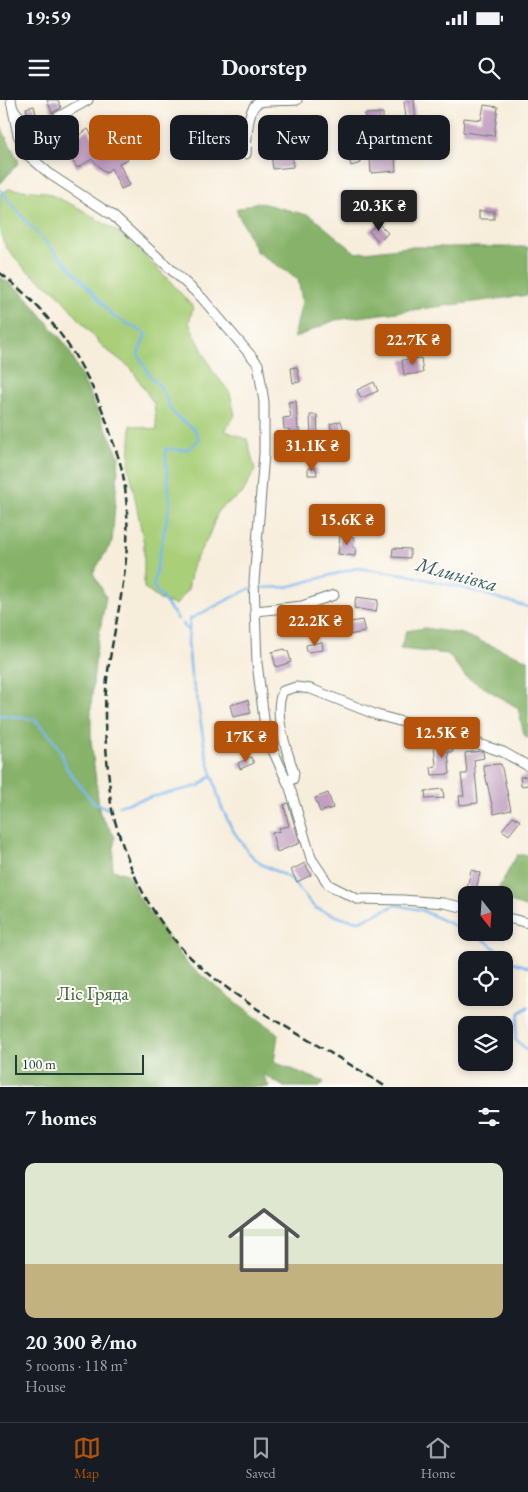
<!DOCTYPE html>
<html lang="en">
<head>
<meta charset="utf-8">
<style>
  body { margin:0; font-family:"EB Garamond",serif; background:#242831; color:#f1f3f6; height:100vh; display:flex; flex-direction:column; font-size:19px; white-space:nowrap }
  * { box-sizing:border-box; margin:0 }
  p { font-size:16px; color:#9ea1a6 }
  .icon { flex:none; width:28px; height:28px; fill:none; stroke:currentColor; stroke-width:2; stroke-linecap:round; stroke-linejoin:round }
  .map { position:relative; height:987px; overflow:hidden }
  .panel { display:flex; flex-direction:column; background:#171b24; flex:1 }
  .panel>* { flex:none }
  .guide { position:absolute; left:15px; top:15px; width:499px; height:45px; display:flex; gap:10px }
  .needle { width:32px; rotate:163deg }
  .tools { position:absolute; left:458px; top:786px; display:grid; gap:10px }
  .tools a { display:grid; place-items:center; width:55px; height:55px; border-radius:10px; background:#171b24; box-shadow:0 2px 8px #0003; font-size:25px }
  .scale { position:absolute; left:15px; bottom:12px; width:129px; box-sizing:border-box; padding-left:5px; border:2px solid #1f3d34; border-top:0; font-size:14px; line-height:18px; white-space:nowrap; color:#1f3d34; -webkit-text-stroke:4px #fdfcf7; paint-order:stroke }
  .price { position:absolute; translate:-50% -42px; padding:0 11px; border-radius:5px; background:#b45309; color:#fff; font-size:16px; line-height:32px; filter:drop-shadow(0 1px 2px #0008) }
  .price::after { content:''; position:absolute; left:50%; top:30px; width:15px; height:11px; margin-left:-8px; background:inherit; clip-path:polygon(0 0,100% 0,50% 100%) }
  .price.current { background:#222; color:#fff }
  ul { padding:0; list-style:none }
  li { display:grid; align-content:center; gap:10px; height:265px; padding:0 25px }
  li span { display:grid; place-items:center; height:155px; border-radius:10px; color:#555 }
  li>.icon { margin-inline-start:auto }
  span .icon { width:90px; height:90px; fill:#fffc; stroke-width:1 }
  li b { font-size:21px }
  h2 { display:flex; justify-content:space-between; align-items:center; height:60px; padding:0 25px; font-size:21px }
  .pill { padding:0 18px; border-radius:10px; background:#171b24; box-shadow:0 2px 8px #0003; font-size:18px; line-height:45px }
  .pill.current { background:#b45309; color:#fff }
  .status { display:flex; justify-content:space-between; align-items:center; height:35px; padding:0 25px; background:#171b24; direction:ltr }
  .status svg { height:14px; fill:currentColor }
  header { display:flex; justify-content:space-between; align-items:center; height:65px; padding:0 25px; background:#171b24; font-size:22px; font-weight:700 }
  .tab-bar { display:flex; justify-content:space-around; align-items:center; height:70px; border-top:1px solid #363941; background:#171b24; font-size:14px; color:#9ea1a6 }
  .tab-bar a { display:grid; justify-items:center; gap:2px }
  .tab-bar .current { color:#b45309 }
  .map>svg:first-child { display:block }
</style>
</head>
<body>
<div class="status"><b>19:59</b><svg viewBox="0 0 49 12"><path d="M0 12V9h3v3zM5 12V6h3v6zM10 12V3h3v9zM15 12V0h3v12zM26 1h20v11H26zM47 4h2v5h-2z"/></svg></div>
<header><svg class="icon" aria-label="menu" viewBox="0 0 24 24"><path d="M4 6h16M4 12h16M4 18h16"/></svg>Doorstep<svg class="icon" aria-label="search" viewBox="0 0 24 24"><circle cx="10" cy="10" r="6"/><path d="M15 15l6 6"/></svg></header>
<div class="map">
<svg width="528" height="987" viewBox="0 0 528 987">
  <rect width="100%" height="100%" fill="#fdfcf7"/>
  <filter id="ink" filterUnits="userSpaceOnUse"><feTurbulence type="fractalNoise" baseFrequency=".02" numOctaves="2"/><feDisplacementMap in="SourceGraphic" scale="10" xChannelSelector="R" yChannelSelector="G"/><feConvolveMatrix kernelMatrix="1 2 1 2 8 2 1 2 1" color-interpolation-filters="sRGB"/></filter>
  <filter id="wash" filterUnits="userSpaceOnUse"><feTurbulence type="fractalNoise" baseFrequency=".0096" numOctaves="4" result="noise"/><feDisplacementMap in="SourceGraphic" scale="20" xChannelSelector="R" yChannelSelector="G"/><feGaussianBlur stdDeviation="1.12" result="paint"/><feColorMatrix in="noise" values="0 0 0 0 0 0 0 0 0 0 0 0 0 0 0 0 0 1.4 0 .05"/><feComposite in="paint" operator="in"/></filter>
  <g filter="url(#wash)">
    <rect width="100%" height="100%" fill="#f7eddb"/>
    <path fill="#a9cf79" stroke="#648656" d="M9 89 45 92 79 108 126 137 167 178 193 207 189 223 212 270 230 293 235 315 225 331 247 339 255 370 242 394 219 409 209 435 193 464 188 489 176 505 160 500 144 488V444L129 367 131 325 157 330 154 304 131 268 103 247 57 193 25 169 6 147 0 133V94Z"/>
    <g fill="#86b269" stroke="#52784e">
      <path d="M0 25 19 62 0 84Z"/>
      <path d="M257 102 311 116 356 153 408 147H528V195L335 220 294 238 302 201 298 179 257 152 236 110Z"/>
      <path d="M0 177 22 192 67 246 119 356 112 442 93 473 106 497 96 552 91 606V641L100 714 115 737 112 770 128 774 139 798 188 865 278 934 274 962 324 982 320 987H284L263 974 269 987H0Z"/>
      <path d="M425 528 462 534 528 560V639L524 635 518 608 465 576 448 554 400 549 406 531Z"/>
      <path d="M517 755H528V808L504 800V795H495Z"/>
    </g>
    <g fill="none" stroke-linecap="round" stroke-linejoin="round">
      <g stroke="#7cb9ef" stroke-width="2.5">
        <path d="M0 90 32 128 81 179 113 216 146 234 138 254 150 276 163 290 169 307 176 316 194 329 199 338C190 354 181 349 165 349L170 403 153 486 178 519"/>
        <path d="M251 488 190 519 188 541 191 576 197 598 205 650 221 706 232 729 249 753 261 764 290 778 315 808 342 818 360 821 396 805 421 810 466 831"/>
        <path d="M261 488 287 487 357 468 403 474 459 487 528 507"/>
        <path d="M183 524 188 531"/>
        <path d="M0 615 34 619 51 636 61 652 67 669 93 702 109 709"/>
        <path d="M119 706 143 699 199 686 212 675"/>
        <path d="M470 832 482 838 510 861 528 867"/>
        <path d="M528 907 519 913 515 939 528 951"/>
      </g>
    </g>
    <g id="blocks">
      <g fill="#bf9bbf">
        <path d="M47 0H58L61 8 52 13Z"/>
        <path d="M414 0 416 24 407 25 404 2Z"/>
        <path d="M484 5 498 7 494 36 463 32 464 18 481 20Z"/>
        <path d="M34 6 37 18 30 19 28 16 26 8Z"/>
        <path d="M383 13V27L366 28 365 14Z"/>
        <path d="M88 29 94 39 99 35 105 44 114 38 128 59 119 63 130 85 121 89 111 68 106 73 92 59 77 68 64 46Z"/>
        <path d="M51 31 54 37 44 44 40 38Z"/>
        <path d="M308 33 309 48H298V34Z"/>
        <path d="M292 52 293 67 273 69 271 54Z"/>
        <path d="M359 56 361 63 351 66 349 59Z"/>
        <path d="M395 57 396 71 371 73 370 59Z"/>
        <rect x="479" y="111" width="15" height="8"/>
        <path d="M378 123 388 133 379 142 369 131Z"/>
        <path d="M421 258 423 273 404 275 402 260Z"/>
        <path d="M297 267 300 282 293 283 291 268Z"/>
        <path d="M374 282 378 291 361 298 357 290Z"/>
        <path d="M296 301 298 330 300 329 303 346 291 347 289 329H284L283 318 291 317 288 302Z"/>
        <path d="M310 315H317L318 337 311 338Z"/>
        <path d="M341 321 345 334 333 337 330 324Z"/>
        <path d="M308 368H316L317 375H308Z"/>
        <path d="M340 435 354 437 353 447 356 448 355 456 338 454Z"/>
        <path d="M393 448 410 449V458L392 457Z"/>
        <path d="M356 497 378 500 376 512 354 508Z"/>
        <path d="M362 520 365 532 348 535 345 523Z"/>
        <path d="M322 542 323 550 307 552 306 545Z"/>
        <path d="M285 549 286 551H288L291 562 276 567 272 552Z"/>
        <path d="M248 600 251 613 233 617 230 605Z"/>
        <path d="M452 643 453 652H448L450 674 432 675 431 667 436 666 434 645Z"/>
        <path d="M481 651 483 652 484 658 474 660 478 703 460 705 459 696H464L461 674H467L465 653Z"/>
        <path d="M251 657 254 663 240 669 238 663Z"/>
        <path d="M501 664 511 710 494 714 483 665Z"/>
        <path d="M528 676V685L521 686 520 677Z"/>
        <path d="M443 689 444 698 426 699 425 691Z"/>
        <path d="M328 693 333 708 320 712 315 698Z"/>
        <path d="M288 703 300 743 277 752 272 733 280 731 279 728 289 726 284 705Z"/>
        <path d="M513 716 520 721 509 735 502 730Z"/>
        <path d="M305 763 311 775 297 782 291 770Z"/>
        <path d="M471 770 480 773 476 790 467 788Z"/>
      </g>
    </g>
  </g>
  <g filter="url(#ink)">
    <use href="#blocks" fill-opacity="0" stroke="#6b7b6e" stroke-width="1"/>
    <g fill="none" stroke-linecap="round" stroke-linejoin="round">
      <g stroke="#6b7b6e" stroke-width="11">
        <g id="minor">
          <path d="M11 0 18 35 29 56 51 75 112 115 202 198 258 264 264 302V353L254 482 257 563 266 635 290 688 311 758 329 785 357 799 403 800 443 803 466 808"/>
          <path d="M14 10 26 24 33 29 39 28 88 0"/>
          <path d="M246 54C247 41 246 6 260 2 272 0 285 1 297 0"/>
          <path d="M256 511 302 506 334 495"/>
          <path d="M287 680 293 679 294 673C287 650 272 613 283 591L296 587 311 589 377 615 461 638 503 652 528 666"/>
          <path d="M504 817 528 823"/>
        </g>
      </g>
      <use href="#minor" stroke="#fff" stroke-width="9"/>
      <path stroke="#1f3d34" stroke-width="2.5" stroke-dasharray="8 4" stroke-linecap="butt" d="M0 173C56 215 94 276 113 342 117 353 121 364 123 375 127 397 128 421 127 444 125 487 114 529 108 571 103 607 105 643 109 679 110 691 110 703 113 714 124 753 139 793 164 826 171 836 180 847 189 856 246 911 321 944 386 987"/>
    </g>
  </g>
  <g text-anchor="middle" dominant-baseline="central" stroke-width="4" stroke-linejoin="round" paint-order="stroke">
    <g font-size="19" fill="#426245" stroke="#fdfcf7">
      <text x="93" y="893">Ліс Гряда</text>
    </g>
    <g font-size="20" font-style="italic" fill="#365c63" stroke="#fdfcf7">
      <text transform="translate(457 474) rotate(15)">Млинівка</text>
    </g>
  </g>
</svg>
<div class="tools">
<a><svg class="needle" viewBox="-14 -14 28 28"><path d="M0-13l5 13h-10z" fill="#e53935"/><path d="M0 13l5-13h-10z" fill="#9ea1a6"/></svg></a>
<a><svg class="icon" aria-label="locate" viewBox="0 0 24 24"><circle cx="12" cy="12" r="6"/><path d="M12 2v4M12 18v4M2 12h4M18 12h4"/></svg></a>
<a><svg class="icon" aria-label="layers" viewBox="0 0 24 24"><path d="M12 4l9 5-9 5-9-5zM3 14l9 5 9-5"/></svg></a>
</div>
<div class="scale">100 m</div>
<b class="price current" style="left:379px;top:132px">20.3K ₴</b>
<b class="price" style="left:413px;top:266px">22.7K ₴</b>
<b class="price" style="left:312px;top:372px">31.1K ₴</b>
<b class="price" style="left:347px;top:446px">15.6K ₴</b>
<b class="price" style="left:315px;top:547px">22.2K ₴</b>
<b class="price" style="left:442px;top:659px">12.5K ₴</b>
<b class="price" style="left:246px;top:663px">17K ₴</b>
<div class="guide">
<a class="pill">Buy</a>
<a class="pill current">Rent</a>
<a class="pill">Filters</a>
<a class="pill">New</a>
<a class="pill">Apartment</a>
</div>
</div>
<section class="panel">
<h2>7 homes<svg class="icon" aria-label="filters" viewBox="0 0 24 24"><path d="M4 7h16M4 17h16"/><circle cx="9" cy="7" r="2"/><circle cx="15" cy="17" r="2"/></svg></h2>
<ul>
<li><span style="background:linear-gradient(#dfe7d0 65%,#c2b280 0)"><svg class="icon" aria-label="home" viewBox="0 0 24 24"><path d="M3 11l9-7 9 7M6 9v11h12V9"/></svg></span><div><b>20 300 ₴/mo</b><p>5 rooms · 118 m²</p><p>House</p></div></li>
</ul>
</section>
<nav class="tab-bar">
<a class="current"><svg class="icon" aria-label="map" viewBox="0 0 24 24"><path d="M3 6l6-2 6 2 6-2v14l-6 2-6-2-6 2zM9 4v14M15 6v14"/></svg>Map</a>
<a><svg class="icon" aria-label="saved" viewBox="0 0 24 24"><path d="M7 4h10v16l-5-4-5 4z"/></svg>Saved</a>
<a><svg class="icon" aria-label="home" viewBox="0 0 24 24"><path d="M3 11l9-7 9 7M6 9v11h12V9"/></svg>Home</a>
</nav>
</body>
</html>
